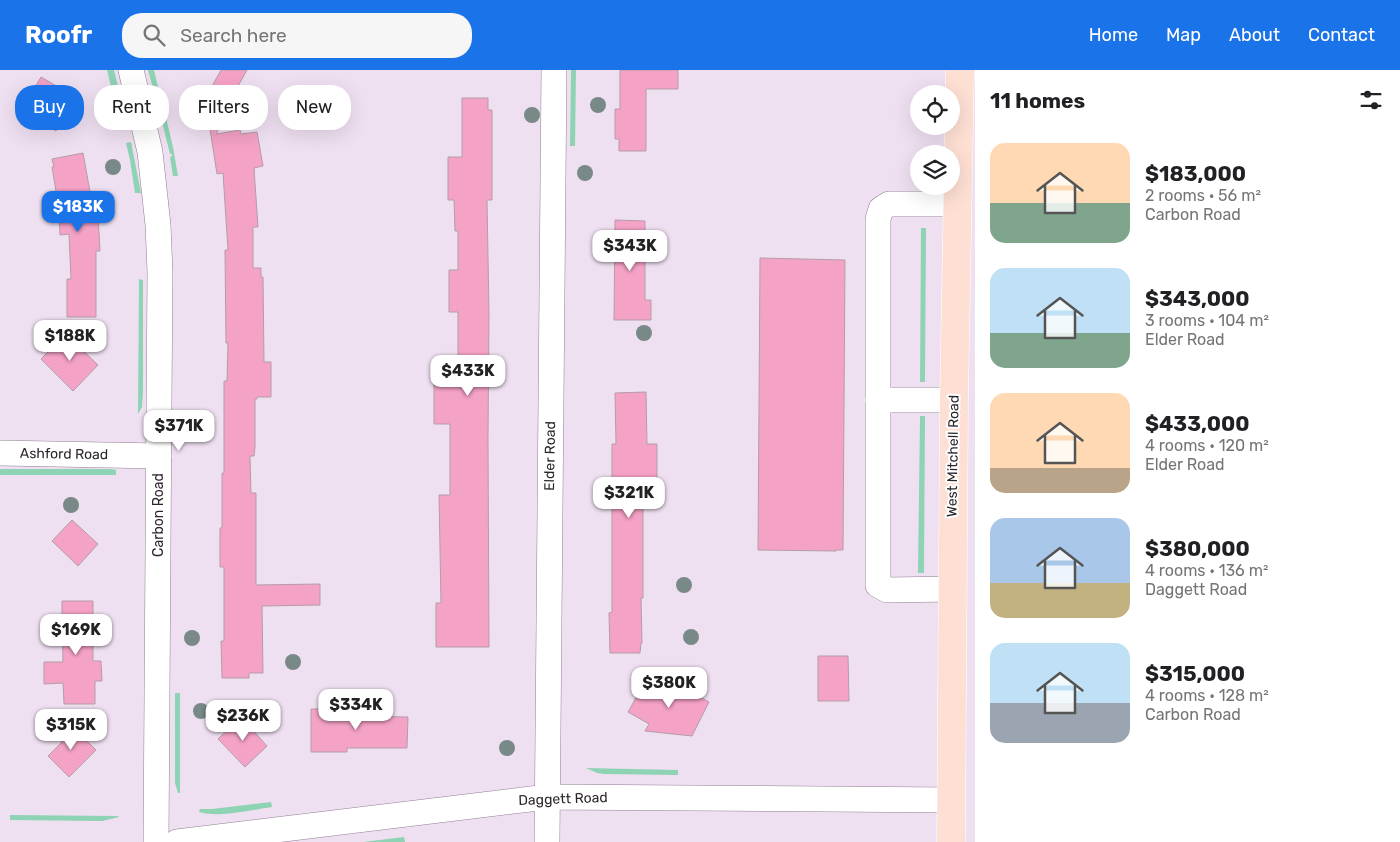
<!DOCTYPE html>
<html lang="en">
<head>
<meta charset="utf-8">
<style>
  body { margin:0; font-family:Rubik,sans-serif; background:#f6f6f6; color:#202124; height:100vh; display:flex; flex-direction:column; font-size:19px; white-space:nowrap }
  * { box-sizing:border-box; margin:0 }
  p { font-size:16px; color:#757577 }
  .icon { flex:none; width:28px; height:28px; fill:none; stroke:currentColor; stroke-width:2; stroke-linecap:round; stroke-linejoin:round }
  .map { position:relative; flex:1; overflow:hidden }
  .details { display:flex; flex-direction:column; background:#fff; width:425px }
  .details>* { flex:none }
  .hud { position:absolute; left:15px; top:15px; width:475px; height:45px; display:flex; gap:10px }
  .tools { position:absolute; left:910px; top:15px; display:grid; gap:10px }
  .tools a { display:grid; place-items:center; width:50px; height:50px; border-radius:50%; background:#fff; box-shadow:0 5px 20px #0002; font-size:25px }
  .price { position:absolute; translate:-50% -42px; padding:0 11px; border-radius:10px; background:#fff; color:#222; font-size:16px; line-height:32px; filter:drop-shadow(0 1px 2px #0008) }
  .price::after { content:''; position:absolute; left:50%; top:30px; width:15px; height:11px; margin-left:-8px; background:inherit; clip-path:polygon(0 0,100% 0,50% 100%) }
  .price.current { background:#1a73e8; color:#fff }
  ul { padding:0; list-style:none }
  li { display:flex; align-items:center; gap:15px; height:125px; padding:0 15px }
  li span { display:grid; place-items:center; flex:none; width:140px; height:100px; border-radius:15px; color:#555 }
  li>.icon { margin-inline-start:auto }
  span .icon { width:60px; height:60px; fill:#fffc; stroke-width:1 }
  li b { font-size:21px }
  h2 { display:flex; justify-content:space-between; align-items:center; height:60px; padding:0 15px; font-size:21px }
  .pill { padding:0 18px; border-radius:20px; background:#fff; box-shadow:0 5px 20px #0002; font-size:18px; line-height:45px }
  .pill.current { background:#1a73e8; color:#fff }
  header { display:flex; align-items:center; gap:30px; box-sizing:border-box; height:70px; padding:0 25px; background:#1a73e8; color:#fff }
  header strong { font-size:24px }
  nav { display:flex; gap:28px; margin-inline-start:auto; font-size:18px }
  .search { width:350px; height:45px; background:#f6f6f6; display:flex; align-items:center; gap:12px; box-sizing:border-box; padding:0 18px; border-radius:20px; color:#757577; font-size:19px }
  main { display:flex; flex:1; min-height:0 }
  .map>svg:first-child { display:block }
</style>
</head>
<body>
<header>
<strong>Roofr</strong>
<div class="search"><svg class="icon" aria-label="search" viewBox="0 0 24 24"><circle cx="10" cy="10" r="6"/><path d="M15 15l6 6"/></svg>Search here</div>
<nav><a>Home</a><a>Map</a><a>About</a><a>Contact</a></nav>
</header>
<main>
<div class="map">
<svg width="975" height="772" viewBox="0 0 975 772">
  <rect width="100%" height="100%" fill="#efe0f1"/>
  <g fill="#8dd3b4">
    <path d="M107 0H114L128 58 121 59Z"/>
    <path d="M148 0H154L160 25 155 26Z"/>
    <path d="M571 0H576L575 76H570Z"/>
    <path d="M164 39 173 77 178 106H173L170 87 172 86V84H170L159 40Z"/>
    <path d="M131 72 141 123H135L130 90 126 73Z"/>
    <path d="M921 158H926L925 312H920Z"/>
    <path d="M139 209 143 210V322L142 337 138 344Z"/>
    <path d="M920 346H925L924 503H918Z"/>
    <path d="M0 399H110L116 400V405H0Z"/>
    <path d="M175 623H180V723H178L175 713Z"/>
    <path d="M586 698 678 700V705L604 704 597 703Z"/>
    <path d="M271 732 272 737C250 740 221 748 199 742L200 739H212Z"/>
    <path d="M10 745 118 746 119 747 102 751 10 750Z"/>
    <path d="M404 767 405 772H363Z"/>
  </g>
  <g fill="#f5a2c7" stroke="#b39da6">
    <path d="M221 0H247L237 18 241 20 216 64 240 60 241 64 257 62 263 96 254 98 258 157H253V198H261V207H263L264 292H271V327H257V329H255V377L254 386H250L251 423H256V515L320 514V535L262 536 263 603H249V608H222L221 571H224V497H220V458H222V403H224V311H227L228 273H226L225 180H228L223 103 217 104 207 40 201 36Z"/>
    <path d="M620 0H678V19H646V81H619V69H615V39H620Z"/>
    <path d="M41 7 75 27 56 61 21 41Z"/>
    <path d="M462 28H488V40H492V130H487L489 242 488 367 489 577H436V533H441L439 425H450V354H434V313H458V242H449V200H458V161H455L454 130H448V87H462Z"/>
    <path d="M83 83 94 144H98L100 181H96V247H67V209H71L69 164 60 165 59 139 52 97H54L52 89Z"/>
    <path d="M615 150 645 151V230H651V250H614Z"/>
    <path d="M760 188 845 190 843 480H836V481L758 480Z"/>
    <path d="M66 264 98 295 73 321 41 289Z"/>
    <path d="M646 322 647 374H657V416H643V528H641L642 573H641L640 583H610L609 543 612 542V374H616L615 323Z"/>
    <path d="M72 450 98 474 78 496 52 471Z"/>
    <path d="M62 531H93V591H101L102 611H95V634H64L63 613 44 614V592H63L62 554Z"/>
    <path d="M818 586H848L849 631H818Z"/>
    <path d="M645 612 687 620 709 632 692 666 645 661 649 654 628 642Z"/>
    <path d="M311 639H347V646L408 647 407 678H347V682H311Z"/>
    <path d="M241 647 267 676 245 697 218 669Z"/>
    <path d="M69 653 96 680 69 707 48 686 62 672 56 667Z"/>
  </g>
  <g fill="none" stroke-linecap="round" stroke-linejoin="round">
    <g stroke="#8f8191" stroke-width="26">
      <g id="minor">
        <path d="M131 0 150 82 158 155 160 202 159 334 156 772"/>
        <path d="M878 330H954"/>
        <path d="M0 383 159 386"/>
        <path d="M952 519 887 520 878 515V149L881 139 889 134H958"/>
        <path d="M177 772 547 727 952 730"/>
        <path d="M547 772 554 0"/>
      </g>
    </g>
    <g stroke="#fff" stroke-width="29">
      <path id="major" d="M951 772 954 330 960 0"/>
    </g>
    <use href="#minor" stroke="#fff" stroke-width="25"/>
    <use href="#major" stroke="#fedfd3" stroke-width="28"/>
  </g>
  <g fill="#788987">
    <circle cx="598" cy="35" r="8"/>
    <circle cx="532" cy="45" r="8"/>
    <circle cx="113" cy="97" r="8"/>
    <circle cx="585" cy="103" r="8"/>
    <circle cx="644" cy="263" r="8"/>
    <circle cx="71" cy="435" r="8"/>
    <circle cx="684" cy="515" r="8"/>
    <circle cx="691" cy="567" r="8"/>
    <circle cx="192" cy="568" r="8"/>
    <circle cx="293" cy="592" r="8"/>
    <circle cx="201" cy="641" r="8"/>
    <circle cx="507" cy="678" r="8"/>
  </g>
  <g text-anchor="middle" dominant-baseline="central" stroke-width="4" stroke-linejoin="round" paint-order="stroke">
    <g font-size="14" fill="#2c262c" stroke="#fff">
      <text transform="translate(64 384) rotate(1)">Ashford Road</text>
      <text transform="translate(550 386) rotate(-89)">Elder Road</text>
      <text transform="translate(953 386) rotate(-89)">West Mitchell Road</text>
      <text transform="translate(158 445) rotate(-90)">Carbon Road</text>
      <text transform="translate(563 729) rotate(-2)">Daggett Road</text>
    </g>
  </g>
</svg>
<div class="tools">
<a><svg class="icon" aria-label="locate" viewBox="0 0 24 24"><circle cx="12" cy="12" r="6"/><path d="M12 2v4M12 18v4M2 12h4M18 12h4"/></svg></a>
<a><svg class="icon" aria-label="layers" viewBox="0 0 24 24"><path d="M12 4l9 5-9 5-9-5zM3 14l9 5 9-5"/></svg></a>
</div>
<b class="price current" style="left:78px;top:163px">$183K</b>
<b class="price" style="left:630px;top:202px">$343K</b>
<b class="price" style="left:70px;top:292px">$188K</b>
<b class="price" style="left:468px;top:327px">$433K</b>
<b class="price" style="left:179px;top:382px">$371K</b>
<b class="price" style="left:629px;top:449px">$321K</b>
<b class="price" style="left:76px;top:586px">$169K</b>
<b class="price" style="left:669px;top:639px">$380K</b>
<b class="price" style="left:356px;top:661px">$334K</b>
<b class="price" style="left:243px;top:672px">$236K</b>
<b class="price" style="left:71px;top:681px">$315K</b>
<div class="hud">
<a class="pill current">Buy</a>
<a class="pill">Rent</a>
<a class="pill">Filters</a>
<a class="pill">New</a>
</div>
</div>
<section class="details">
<h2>11 homes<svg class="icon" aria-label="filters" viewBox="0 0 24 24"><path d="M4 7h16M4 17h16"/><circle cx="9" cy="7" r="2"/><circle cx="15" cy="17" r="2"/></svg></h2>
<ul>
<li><span style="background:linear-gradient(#ffd9b3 60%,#7fa58c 0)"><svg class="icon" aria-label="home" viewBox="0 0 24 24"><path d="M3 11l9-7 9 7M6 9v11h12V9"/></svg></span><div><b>$183,000</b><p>2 rooms · 56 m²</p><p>Carbon Road</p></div></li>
<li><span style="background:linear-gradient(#bfe0f5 65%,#7fa58c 0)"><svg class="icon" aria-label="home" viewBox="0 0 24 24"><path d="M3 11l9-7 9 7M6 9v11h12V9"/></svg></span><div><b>$343,000</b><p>3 rooms · 104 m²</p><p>Elder Road</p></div></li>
<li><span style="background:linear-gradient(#ffd9b3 75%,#b9a48a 0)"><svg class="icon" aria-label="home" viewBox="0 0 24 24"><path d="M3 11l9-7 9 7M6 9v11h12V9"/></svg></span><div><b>$433,000</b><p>4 rooms · 120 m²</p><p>Elder Road</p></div></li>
<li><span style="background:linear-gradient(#a9c7e8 65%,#c2b280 0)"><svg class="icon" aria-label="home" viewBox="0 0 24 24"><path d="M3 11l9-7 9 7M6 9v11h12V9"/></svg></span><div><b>$380,000</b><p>4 rooms · 136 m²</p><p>Daggett Road</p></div></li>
<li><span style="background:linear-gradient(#bfe0f5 60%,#9aa5b1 0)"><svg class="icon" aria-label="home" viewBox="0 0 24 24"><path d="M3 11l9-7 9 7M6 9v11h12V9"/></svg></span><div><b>$315,000</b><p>4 rooms · 128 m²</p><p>Carbon Road</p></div></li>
</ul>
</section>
</main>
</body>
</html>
